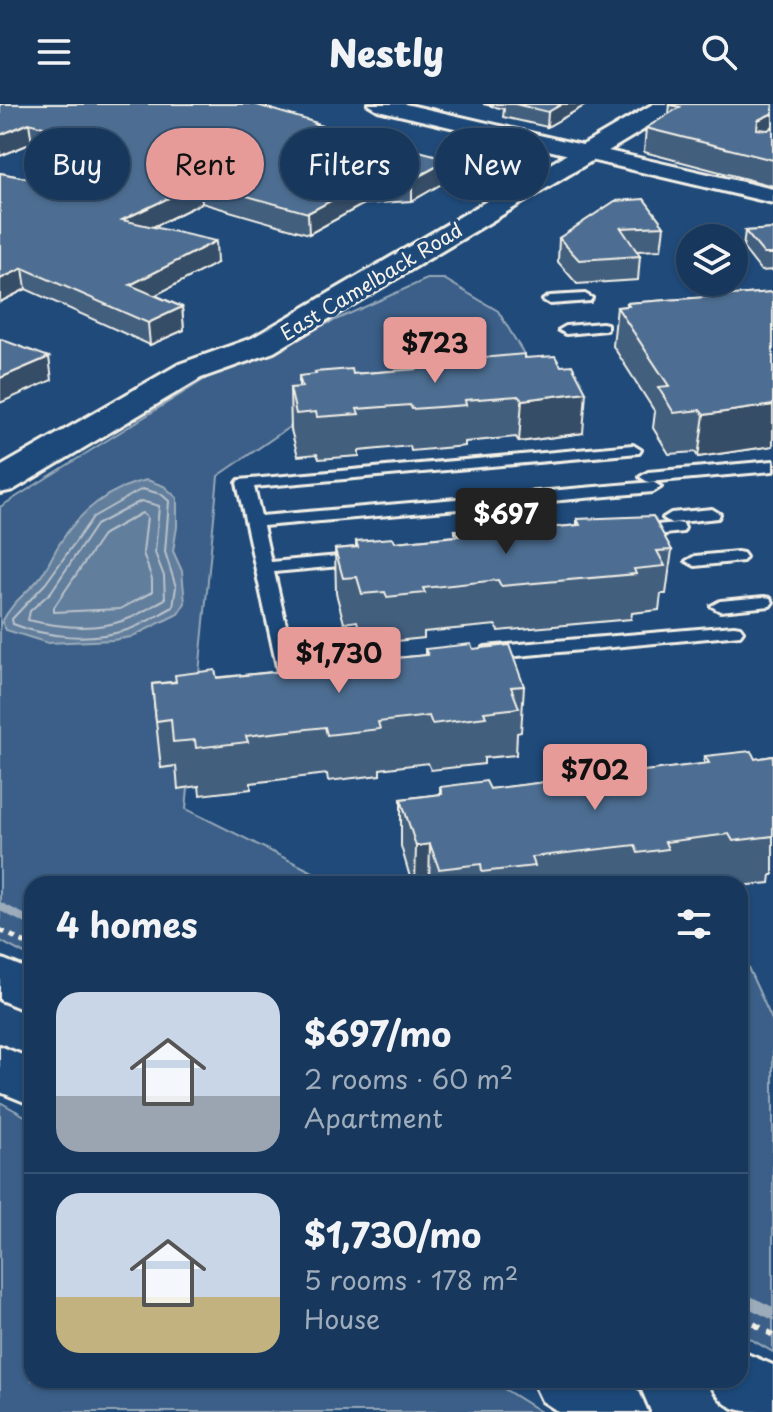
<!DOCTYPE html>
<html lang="en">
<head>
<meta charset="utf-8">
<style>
  body { margin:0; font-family:"Playpen Sans",sans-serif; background:#244365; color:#f1f3f6; height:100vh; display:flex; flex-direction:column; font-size:30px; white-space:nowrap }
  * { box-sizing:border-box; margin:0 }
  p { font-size:26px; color:#9eacbb }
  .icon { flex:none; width:44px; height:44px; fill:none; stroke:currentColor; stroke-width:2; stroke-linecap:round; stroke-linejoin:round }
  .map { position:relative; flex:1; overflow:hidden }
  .sheet { position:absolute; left:24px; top:772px; width:724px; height:512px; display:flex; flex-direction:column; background:#17385c; border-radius:24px; box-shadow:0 2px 6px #0004,0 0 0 2px #365272 }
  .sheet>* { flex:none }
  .hud { position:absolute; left:24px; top:24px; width:726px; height:72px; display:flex; gap:16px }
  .tools { position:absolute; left:676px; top:120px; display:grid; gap:16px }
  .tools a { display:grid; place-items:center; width:72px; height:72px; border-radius:50%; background:#17385c; box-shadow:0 2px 6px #0004,0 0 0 2px #365272; font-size:40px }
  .price { position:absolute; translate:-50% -68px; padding:0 18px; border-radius:8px; background:#e69b98; color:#111; font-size:26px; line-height:52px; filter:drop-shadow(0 2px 4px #0008) }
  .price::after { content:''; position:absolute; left:50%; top:48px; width:24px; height:18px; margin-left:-12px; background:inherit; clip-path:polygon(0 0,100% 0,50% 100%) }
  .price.active { background:#222; color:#fff }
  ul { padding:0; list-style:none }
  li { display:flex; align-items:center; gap:24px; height:200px; padding:0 32px }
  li+li { border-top:2px solid #365272 }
  li span { display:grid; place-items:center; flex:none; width:224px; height:160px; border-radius:24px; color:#555 }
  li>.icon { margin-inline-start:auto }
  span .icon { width:96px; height:96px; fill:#fffc; stroke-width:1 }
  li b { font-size:34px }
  h2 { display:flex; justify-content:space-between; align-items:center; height:96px; padding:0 32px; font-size:34px }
  .pill { padding:0 28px; border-radius:36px; background:#17385c; box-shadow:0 2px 6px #0004,0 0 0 2px #365272; font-size:28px; line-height:72px }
  .pill.active { background:#e69b98; color:#111 }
  header { display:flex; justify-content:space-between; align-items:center; height:104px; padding:0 32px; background:#17385c; font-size:36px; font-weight:800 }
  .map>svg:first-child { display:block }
</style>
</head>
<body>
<header><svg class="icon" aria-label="menu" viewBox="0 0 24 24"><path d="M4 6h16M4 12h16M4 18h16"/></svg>Nestly<svg class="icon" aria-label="search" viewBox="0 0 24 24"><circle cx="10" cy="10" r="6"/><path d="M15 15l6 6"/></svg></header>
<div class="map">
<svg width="773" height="1308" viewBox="0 0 773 1308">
  <rect width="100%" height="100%" fill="#1f4a7a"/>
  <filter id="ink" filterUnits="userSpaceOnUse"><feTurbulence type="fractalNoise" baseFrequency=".0125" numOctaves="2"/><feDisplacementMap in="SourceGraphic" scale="16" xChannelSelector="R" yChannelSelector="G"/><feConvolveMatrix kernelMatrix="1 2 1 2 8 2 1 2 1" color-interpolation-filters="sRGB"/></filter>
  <g filter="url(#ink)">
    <g fill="#3a5f88" stroke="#97a8b8" stroke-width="2">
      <path d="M427 175H444L498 207 548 290 304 313 218 372 186 705 337 780H32V854L0 837V403L210 272Z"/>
      <path d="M740 846 773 918V1248L740 1229Z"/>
      <path d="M0 998 32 1016V1276H490L541 1308H0Z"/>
    </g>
    <path fill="#627e9d" stroke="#9cacbb" stroke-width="2" d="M147 376 164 382 177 394V423L173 447 182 467 185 499 178 510 131 533 113 536 48 539 6 526 2 518C11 500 24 491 38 476 47 466 52 451 60 439 79 408 110 383 147 376Z"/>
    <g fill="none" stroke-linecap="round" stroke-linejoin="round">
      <g stroke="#bac3ca" stroke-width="2">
        <path d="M142 385 161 390 169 397 165 448 176 483 173 503C158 511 143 521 127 526 91 537 48 534 13 520L12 515 46 479 93 413Z"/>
        <path d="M141 397 159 402 155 449 164 472 165 495C152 502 139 511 125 516 95 527 58 523 28 516L30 507 51 488 96 421Z"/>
        <path d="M142 409 147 413 143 449 152 475V488L120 505 54 508V503L104 430Z"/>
      </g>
      <g fill="#9cacbb" fill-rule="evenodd">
        <path d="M0 798 32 814V823L0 807Z"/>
        <path d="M740 1187 773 1203V1216L740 1200Z"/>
      </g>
      <g stroke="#f4f1e8" stroke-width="6">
        <g id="lane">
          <path d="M585 190 592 194 590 197 550 200 543 196 550 192Z"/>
          <path d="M602 219 607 220V226L566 230 559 226 566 222Z"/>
          <path d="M633 341 641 346 639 349 254 383 261 412 653 378 661 383 653 388 263 422 271 458 362 450 371 455 362 460 274 468 295 561 314 559 323 565C314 574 288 576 278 567L237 379 239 376Z"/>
          <path d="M773 357V367L648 378 640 373 648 368Z"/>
          <path d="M712 405 720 410 718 414 671 419 663 414 671 409Z"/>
          <path d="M677 419 683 420 685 424 683 428 637 433 629 428 637 423Z"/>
          <path d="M737 448 743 449 746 453 743 457 695 462 686 457 695 452Z"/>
          <path d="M764 493 770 494 773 498 770 502 720 507 711 502 720 497Z"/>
          <path d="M734 522 740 523 743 527 740 531 485 555 476 549 485 543Z"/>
        </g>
      </g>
      <g stroke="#f4f1e8" stroke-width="6">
        <path id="street" d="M368 0H405L773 85V99L378 6Z"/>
      </g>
      <g stroke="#f4f1e8" stroke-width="6">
        <g id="secondary">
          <path d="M0 854 32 867V909L0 896Z"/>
          <path d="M0 942 32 955V1001L0 988Z"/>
          <path d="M740 1247 773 1261V1308C738 1308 724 1308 708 1276H740Z"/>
          <path d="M532 1276H621L639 1287 648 1308H559L542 1297Z"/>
        </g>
      </g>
      <g stroke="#f4f1e8" stroke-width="6">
        <path id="primary" d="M653 0H682L678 5 274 248 201 274 13 386 0 389V363L179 260 252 234Z"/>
      </g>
      <path stroke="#f4f1e8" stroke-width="5" stroke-dasharray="6 6" stroke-linecap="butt" d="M0 826 32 842"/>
      <path stroke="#f4f1e8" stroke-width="6" stroke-dasharray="8 8" stroke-linecap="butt" d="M740 1212 773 1231"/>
      <use href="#lane" fill="#1f4a7a" fill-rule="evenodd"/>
      <use href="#street" fill="#1f4a7a" fill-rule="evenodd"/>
      <use href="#secondary" fill="#1f4a7a" fill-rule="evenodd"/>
      <use href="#primary" fill="#1f4a7a" fill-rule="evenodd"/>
    </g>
    <g fill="#425f7e" stroke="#f4f1e8" stroke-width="2">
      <path d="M0 0H267V4L317 21 450 75 412 97 364 100 309 130 202 99 153 123 217 159 155 191 182 203 184 226 150 241 26 185 0 198V69L26 74 77 52 32 39 0 52Z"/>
      <path d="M483 0H599L586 1 547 23 503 13 504 5Z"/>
      <path d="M773 0V82L644 48 646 24 669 10 670 1Z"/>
      <path d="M644 95 664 122 661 146 637 147 640 152 638 176 577 180 558 158 559 134Z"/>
      <path d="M773 125V166L761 167 743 144 745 127Z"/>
      <path d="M773 188V342L698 353 695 348 669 350 653 324 655 308 613 242 617 203 627 202V199Z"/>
      <path d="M525 254 583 329 519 338 516 333 465 338V342L411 347 410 342 359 347V352L319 355 317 350 298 352 291 326 290 284H299V272L353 270 415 265V260Z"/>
      <path d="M577 415 672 446 666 490H661L659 506 632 509 631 515 498 527 496 521 424 528V534L387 538 385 533 362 535 357 517 344 519 336 489 335 445 356 443V437L395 438 455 432V426L516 427 577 421Z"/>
      <path d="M425 545H473L524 582 521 628 517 629 516 651 484 654V660L431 666 428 659 380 665V671L328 677 327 670 251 679V685L200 691 199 682 178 685 176 662 161 664 152 580 292 566V558H356L425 551Z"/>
      <path d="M705 652 755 655 773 652V771H771L770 779 740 782V780H722L721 777 702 780H412L401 742V695L440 690V683L490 685 563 676 564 668H637L704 660Z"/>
    </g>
    <g fill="#364d66" stroke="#f4f1e8" stroke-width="2">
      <path d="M562 0H599L586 1 547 23 548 8Z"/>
      <path d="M773 9V31L754 40 758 16Z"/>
      <path d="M29 19 32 39 0 52V31Z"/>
      <path d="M450 55V75L412 97V76Z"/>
      <path d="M200 79 202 99 124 137 122 116Z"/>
      <path d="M364 79V100L309 130 308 109Z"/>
      <path d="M216 137 217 159 133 203 130 181Z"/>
      <path d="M23 164 26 185 0 198V175Z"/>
      <path d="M182 203 184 226 150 241 148 219Z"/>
      <path d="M49 253 52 276 0 299V274Z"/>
      <path d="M586 288 583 329 519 338 522 296Z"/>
      <path d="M773 301V342L698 353 704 311Z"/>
      <path d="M430 740 429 780H415L416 742Z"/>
    </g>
    <g fill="#4d6e92" stroke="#f4f1e8" stroke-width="2">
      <path d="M0 0H259L257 1 317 19 315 20 450 55 412 76 364 79 308 109 200 79 122 116 216 137 130 181 182 203 148 219 23 164 0 175V69L26 74 104 40 29 19 0 31Z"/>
      <path d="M515 0H562L548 8Z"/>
      <path d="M671 0H773V9L758 16 757 25 768 26 773 22V56L646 24 680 3 670 1Z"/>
      <path d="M644 95 664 122 621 124 640 152 579 156 559 134 615 97Z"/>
      <path d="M773 125V150H764L745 127Z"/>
      <path d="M773 188V301L704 311 700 306 674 309 658 283 669 282 617 203 629 202 627 199Z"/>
      <path d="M0 235 49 253 0 274Z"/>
      <path d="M525 250V254L555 252 561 262 572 261 586 288 522 296 518 292 465 296 466 301 412 305 410 301 357 305 359 310 317 313 316 308 296 310 290 284 302 283 299 272 316 270 315 268 352 265 353 270 417 265 415 260Z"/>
      <path d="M653 412 672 446 657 447 665 462 634 465 636 470 501 482 498 476 423 484 425 489 387 493 385 488 362 490 357 473 343 474 335 445 358 443 356 437 393 434 395 438 459 432 455 426 513 421 516 427 580 421 577 415Z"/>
      <path d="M471 540 473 545 509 541 524 582 511 583 519 604 484 608 486 613 432 620 429 612 378 618 380 625 327 631 325 623 246 632 248 638 196 644 195 636 173 638 171 615 156 617 152 580 176 578 175 571 215 566 217 574 294 566 292 558 354 551 356 558 428 551 425 545Z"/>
      <path d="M751 647 755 655 773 652V732L733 737 729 730 665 738 668 745 638 749 635 741 532 753 535 762 482 768 481 760 439 765 430 740 416 742 401 695 442 690 440 683 486 677 490 685 569 675 564 668 632 659 637 668 709 659 705 652Z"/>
    </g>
  </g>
  <g text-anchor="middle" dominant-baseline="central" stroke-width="7" stroke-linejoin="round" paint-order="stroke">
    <g font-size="20" fill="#f4f1e8" stroke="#1f4a7a">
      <text transform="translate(371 177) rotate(-31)">East Camelback Road</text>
    </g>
  </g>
</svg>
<div class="tools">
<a><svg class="icon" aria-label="layers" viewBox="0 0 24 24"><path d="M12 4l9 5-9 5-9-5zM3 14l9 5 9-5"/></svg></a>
</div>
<b class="price" style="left:435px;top:281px">$723</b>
<b class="price active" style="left:506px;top:452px">$697</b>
<b class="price" style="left:339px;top:591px">$1,730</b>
<b class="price" style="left:595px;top:708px">$702</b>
<div class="hud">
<a class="pill">Buy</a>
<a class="pill active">Rent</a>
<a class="pill">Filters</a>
<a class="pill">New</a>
</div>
<section class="sheet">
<h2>4 homes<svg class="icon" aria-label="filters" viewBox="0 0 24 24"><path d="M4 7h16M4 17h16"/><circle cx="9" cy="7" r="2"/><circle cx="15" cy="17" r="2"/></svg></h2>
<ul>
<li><span style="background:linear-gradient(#c9d6e8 65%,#9aa5b1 0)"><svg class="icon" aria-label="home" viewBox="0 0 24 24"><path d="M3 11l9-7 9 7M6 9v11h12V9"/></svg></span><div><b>$697/mo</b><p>2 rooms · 60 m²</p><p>Apartment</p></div></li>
<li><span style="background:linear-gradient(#c9d6e8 65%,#c2b280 0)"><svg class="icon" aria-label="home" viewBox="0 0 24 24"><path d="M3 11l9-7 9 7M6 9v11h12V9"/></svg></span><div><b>$1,730/mo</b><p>5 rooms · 178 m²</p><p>House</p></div></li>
</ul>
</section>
</div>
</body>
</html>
